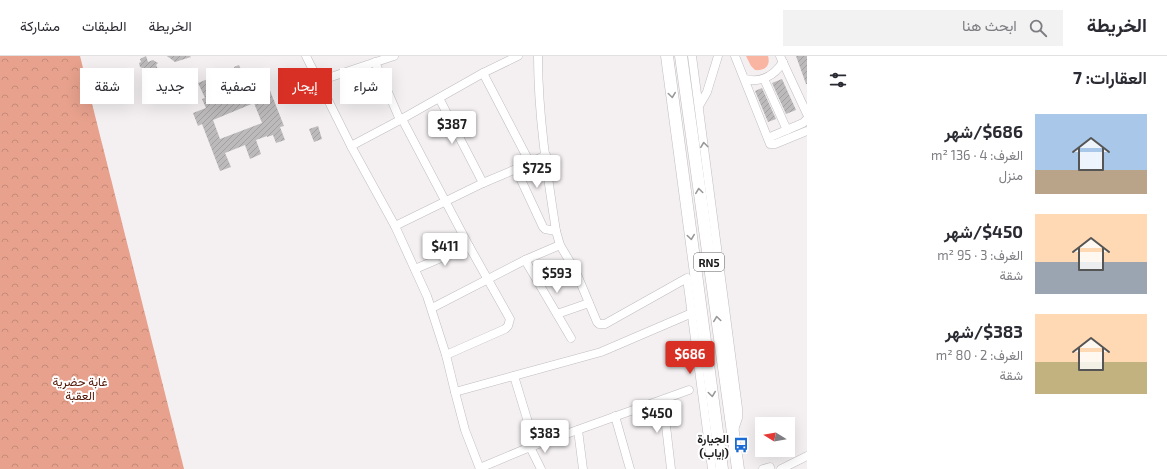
<!DOCTYPE html>
<html lang="ar">
<head>
<meta charset="utf-8">
<style>
  body { margin:0; font-family:"Exo 2",Vazirmatn,sans-serif; background:#f2f2f3; color:#2b2b33; direction:rtl; height:100vh; display:flex; flex-direction:column; font-size:15px; white-space:nowrap }
  * { box-sizing:border-box; margin:0 }
  p { font-size:13px; color:#7c7c81 }
  .icon { flex:none; width:22px; height:22px; fill:none; stroke:currentColor; stroke-width:2; stroke-linecap:round; stroke-linejoin:round }
  .map { position:relative; flex:1; overflow:hidden; direction:ltr }
  .panel { display:flex; flex-direction:column; background:#fff; width:360px }
  .panel>* { flex:none }
  .top-card { position:absolute; left:12px; top:12px; width:380px; height:36px; direction:rtl; display:flex; gap:8px }
  .needle { width:26px; rotate:281deg }
  .buttons { position:absolute; left:755px; top:361px; display:grid; gap:8px }
  .buttons a { display:grid; place-items:center; width:40px; height:40px; border-radius:0px; background:#fff; box-shadow:0 4px 16px #0002; font-size:20px }
  .price { position:absolute; translate:-50% -34px; padding:0 9px; border-radius:4px; background:#fff; color:#222; font-size:13px; line-height:26px; filter:drop-shadow(0 1px 2px #0008) }
  .price::after { content:''; position:absolute; left:50%; top:24px; width:12px; height:9px; margin-left:-6px; background:inherit; clip-path:polygon(0 0,100% 0,50% 100%) }
  .price.active { background:#d93025; color:#fff }
  ul { padding:0; list-style:none }
  li { display:flex; align-items:center; gap:12px; height:100px; padding:0 20px }
  li span { display:grid; place-items:center; flex:none; width:112px; height:80px; border-radius:0px; color:#555 }
  li>.icon { margin-inline-start:auto }
  span .icon { width:48px; height:48px; fill:#fffc; stroke-width:1 }
  li b { font-size:17px }
  h2 { display:flex; justify-content:space-between; align-items:center; height:48px; padding:0 20px; font-size:17px }
  .chip { padding:0 14px; border-radius:0px; background:#fff; box-shadow:0 4px 16px #0002; font-size:14px; line-height:36px }
  .chip.active { background:#d93025; color:#fff }
  header { display:flex; align-items:center; gap:24px; box-sizing:border-box; height:56px; padding:0 20px; background:#fff; border-bottom:1px solid #e1e1e2 }
  header strong { font-size:19px }
  nav { display:flex; gap:22px; margin-inline-start:auto; font-size:14px }
  .search { width:280px; height:36px; background:#f2f2f3; display:flex; align-items:center; gap:10px; box-sizing:border-box; padding:0 14px; border-radius:0px; color:#7c7c81; font-size:15px }
  main { display:flex; flex:1; min-height:0 }
  .map>svg:first-child { display:block }
</style>
</head>
<body>
<header>
<strong>الخريطة</strong>
<div class="search"><svg class="icon" aria-label="search" viewBox="0 0 24 24"><circle cx="10" cy="10" r="6"/><path d="M15 15l6 6"/></svg>ابحث هنا</div>
<nav><a>الخريطة</a><a>الطبقات</a><a>مشاركة</a></nav>
</header>
<main>
<section class="panel">
<h2>العقارات: 7<svg class="icon" aria-label="filters" viewBox="0 0 24 24"><path d="M4 7h16M4 17h16"/><circle cx="9" cy="7" r="2"/><circle cx="15" cy="17" r="2"/></svg></h2>
<ul>
<li><span style="background:linear-gradient(#a9c7e8 70%,#b9a48a 0)"><svg class="icon" aria-label="home" viewBox="0 0 24 24"><path d="M3 11l9-7 9 7M6 9v11h12V9"/></svg></span><div><b>$686/شهر</b><p>الغرف: 4 · 136 m²</p><p>منزل</p></div></li>
<li><span style="background:linear-gradient(#ffd9b3 60%,#9aa5b1 0)"><svg class="icon" aria-label="home" viewBox="0 0 24 24"><path d="M3 11l9-7 9 7M6 9v11h12V9"/></svg></span><div><b>$450/شهر</b><p>الغرف: 3 · 95 m²</p><p>شقة</p></div></li>
<li><span style="background:linear-gradient(#ffd9b3 60%,#c2b280 0)"><svg class="icon" aria-label="home" viewBox="0 0 24 24"><path d="M3 11l9-7 9 7M6 9v11h12V9"/></svg></span><div><b>$383/شهر</b><p>الغرف: 2 · 80 m²</p><p>شقة</p></div></li>
</ul>
</section>
<div class="map">
<svg width="807" height="413" viewBox="0 0 807 413">
  <defs>
    <pattern id="forest-crowns" width="20" height="18" patternUnits="userSpaceOnUse"><rect width="20" height="18" fill="#e7a18d"/><path d="M2 6a3 3 0 1 1 6 0M12 15a3 3 0 1 1 6 0" fill="none" stroke="#c68a79"/></pattern>
    <pattern id="building-hatch" width="6" height="6" patternUnits="userSpaceOnUse"><rect width="6" height="6" fill="#bdbabc"/><path d="M-1 1l2-2M0 6l6-6M5 7l2-2" fill="none" stroke="#a29fa1"/></pattern>
  </defs>
  <rect width="100%" height="100%" fill="#f4f0f2"/>
  <path fill="url(#forest-crowns)" d="M0 0H80L184 413H0Z"/>
  <path fill="#f9b5a1" d="M746 0H768C771 10 764 15 755 14L751 10Z"/>
  <g fill="url(#building-hatch)" fill-rule="evenodd">
    <path d="M146 0 148 6 153 4 158 7 156 9 158 13 151 16 140 11 139 7 141 6 140 3Z"/>
    <path d="M167 0H190L191 1 175 6Z"/>
    <path d="M796 0H807V28H806Z"/>
    <path d="M239 9 246 25H244L249 37 264 31 265 33 269 32 284 70 280 71 285 84 276 87 273 79 267 81V80L256 84 261 98 250 103 245 89 225 97 231 111 220 115 202 68 198 70 193 57 206 52 202 43 205 42 198 27 215 20 220 32 212 35 217 47 233 40 227 27 239 23 234 11ZM254 47 262 67 220 83 213 64Z"/>
    <path d="M782 23 796 54 786 58 772 27Z"/>
    <path d="M762 32 776 63 768 66 755 35Z"/>
    <path d="M318 70 322 83 314 86 309 73Z"/>
  </g>
  <g fill="none" stroke-linecap="round" stroke-linejoin="round">
    <g stroke="#c0bdbe" stroke-width="9">
      <g id="minor">
        <path d="M306 0 351 90 395 170 427 240 446 299 455 336 465 374 480 413"/>
        <path d="M538 0C538 58 547 117 556 175L560 189 576 216 597 266 599 268H605L687 222 712 413"/>
        <path d="M692 0 738 352V362L734 374"/>
        <path d="M735 0 770 88H775L807 75"/>
        <path d="M780 0 807 58"/>
        <path d="M375 6 400 64"/>
        <path d="M483 17 530 107"/>
        <path d="M745 23C761 27 774 20 783 6"/>
        <path d="M764 23 787 74"/>
        <path d="M319 25 394 0"/>
        <path d="M439 42 483 127"/>
        <path d="M699 50 707 36 718 0"/>
        <path d="M402 63 469 190 510 263 508 270 505 273 446 299"/>
        <path d="M768 82 803 67 807 63"/>
        <path d="M351 90 400 64 483 17 518 0"/>
        <path d="M546 99 516 113 543 171 545 173 556 175"/>
        <path d="M395 170 483 127 516 113"/>
        <path d="M525 204 571 282"/>
        <path d="M415 213 469 190"/>
        <path d="M432 252 525 204 560 189"/>
        <path d="M557 258 589 247"/>
        <path d="M514 320 535 389"/>
        <path d="M455 336 601 296 692 257"/>
        <path d="M663 344 671 413"/>
        <path d="M615 360 630 413"/>
        <path d="M578 374 583 413"/>
        <path d="M530 391 541 413"/>
        <path d="M480 412 530 391 689 334"/>
        <path d="M763 413 770 411"/>
        <path d="M781 413 807 400"/>
      </g>
    </g>
    <g stroke="#c0bdbe" stroke-width="13">
      <g id="highway">
        <path d="M667 0 722 413"/>
        <path d="M681 0 738 413"/>
      </g>
    </g>
    <use href="#minor" stroke="#fff" stroke-width="8"/>
    <use href="#highway" stroke="#fff" stroke-width="12"/>
  </g>
  <defs><path id="oneway-chevron" d="M-2-3.5L2.5 0L-2 3.5" fill="none" stroke-width="1.6" stroke-linecap="round" stroke-linejoin="round"/></defs>
  <g stroke="#999898">
    <use href="#oneway-chevron" transform="translate(672 39) rotate(82)"/>
    <use href="#oneway-chevron" transform="translate(704 89) rotate(-97)"/>
    <use href="#oneway-chevron" transform="translate(699 135) rotate(-98)"/>
    <use href="#oneway-chevron" transform="translate(691 181) rotate(82)"/>
    <use href="#oneway-chevron" transform="translate(717 263) rotate(-98)"/>
    <use href="#oneway-chevron" transform="translate(712 338) rotate(82)"/>
  </g>
  <defs>
    <g id="bus-bare" transform="scale(1.2)"><path d="M-5-6H5V4H4V6H2V4H-2V6H-4V4H-5ZM-3.5-4V0h7V-4ZM-3.5 1.2v1.5H-2V1.2ZM2 1.2v1.5H3.5V1.2Z" fill="#1c6cd6" stroke="#fff" stroke-width="2.5" paint-order="stroke"/></g>
  </defs>
  <g fill-rule="evenodd">
    <use href="#bus-bare" x="741" y="389"/>
  </g>
  <g text-anchor="middle" dominant-baseline="central" stroke-width="4" stroke-linejoin="round" paint-order="stroke">
    <rect fill="#fff" stroke="#605f5f" stroke-width="1" x="694" y="197" width="30" height="18" rx="3"/>
    <g font-size="11" font-weight="bold" fill="#1c1b1b">
      <text x="709" y="206">RN5</text>
    </g>
    <g font-size="12" fill="#511402" stroke="#fff">
      <text x="80" y="325">غابة حضرية<tspan x="80" dy="14">العقبة</tspan></text>
    </g>
    <g font-size="12" font-weight="bold" fill="#1c1b1b" stroke="#fff" text-anchor="end">
      <text x="729" y="382">الجيارة<tspan x="729" dy="14">(إياب)</tspan></text>
    </g>
  </g>
</svg>
<div class="buttons">
<a><svg class="needle" viewBox="-14 -14 28 28"><path d="M0-13l5 13h-10z" fill="#e53935"/><path d="M0 13l5-13h-10z" fill="#7c7c81"/></svg></a>
</div>
<b class="price" style="left:452px;top:89px">$387</b>
<b class="price" style="left:537px;top:133px">$725</b>
<b class="price" style="left:445px;top:211px">$411</b>
<b class="price" style="left:557px;top:238px">$593</b>
<b class="price active" style="left:690px;top:319px">$686</b>
<b class="price" style="left:657px;top:378px">$450</b>
<b class="price" style="left:545px;top:398px">$383</b>
<div class="top-card">
<a class="chip">شراء</a>
<a class="chip active">إيجار</a>
<a class="chip">تصفية</a>
<a class="chip">جديد</a>
<a class="chip">شقة</a>
</div>
</div>
</main>
</body>
</html>
